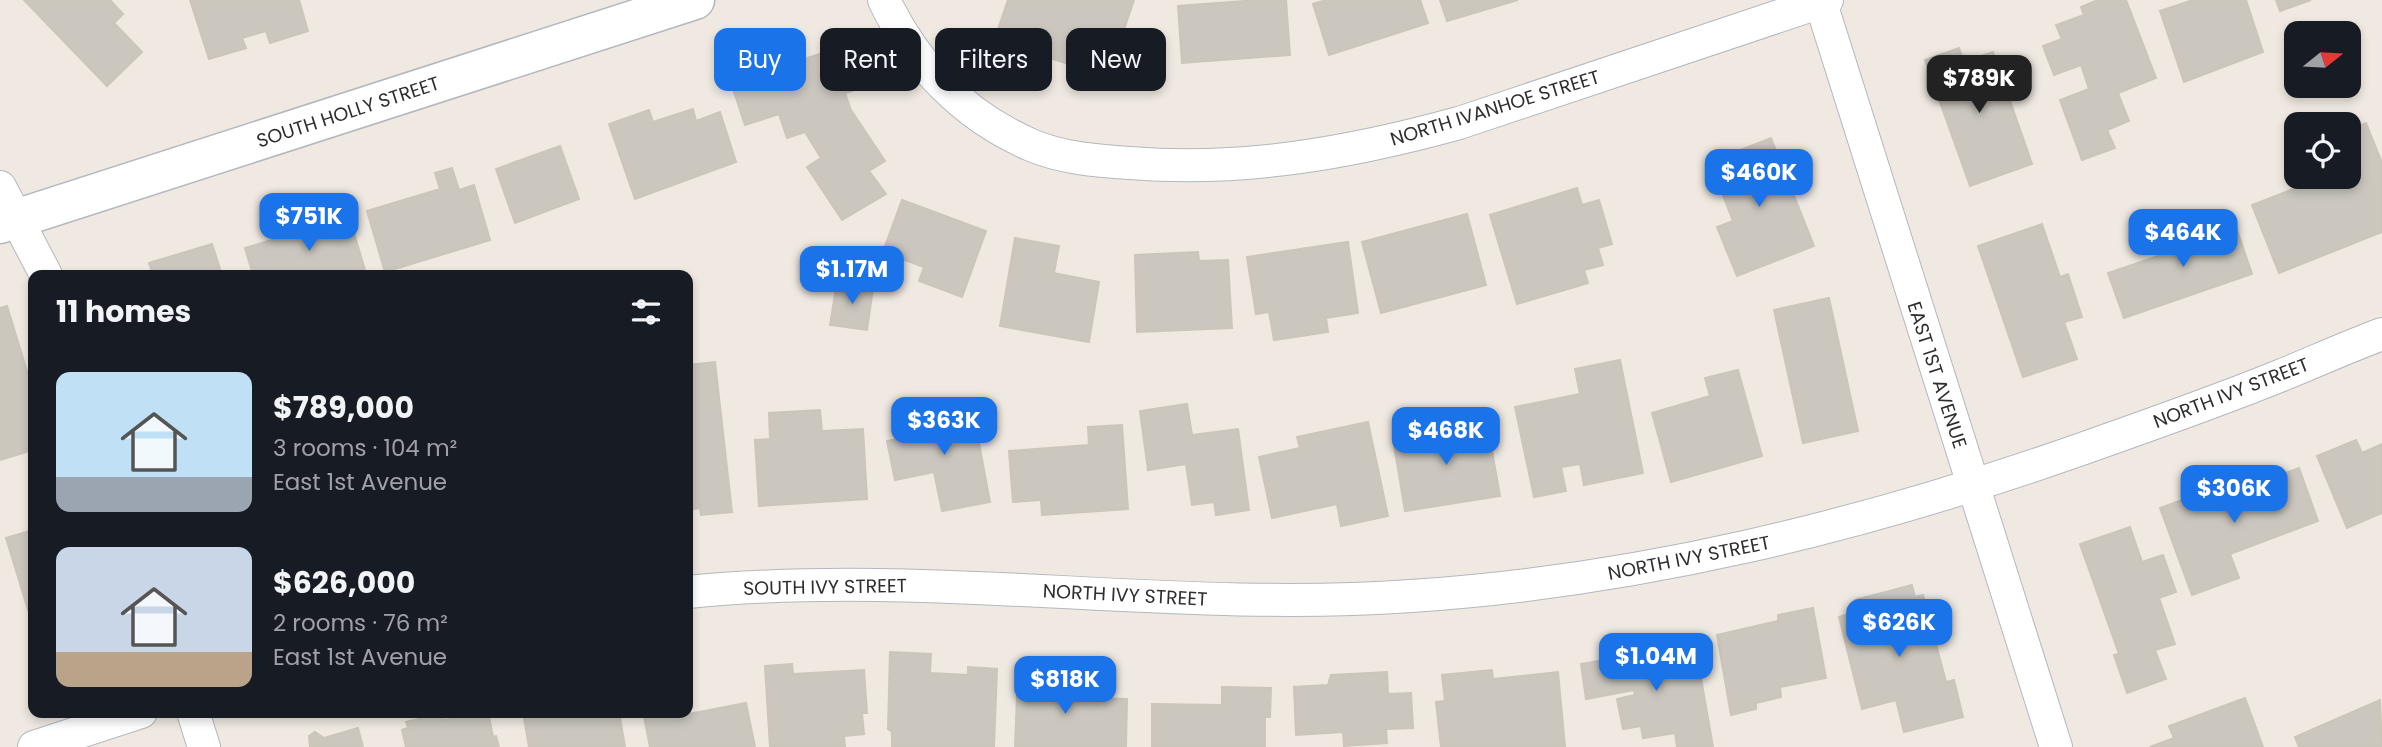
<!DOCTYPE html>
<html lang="en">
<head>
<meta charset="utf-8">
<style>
  body { margin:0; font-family:Poppins,sans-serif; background:#20242c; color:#f1f3f6; height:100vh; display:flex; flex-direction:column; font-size:26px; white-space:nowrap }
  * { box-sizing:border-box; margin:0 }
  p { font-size:23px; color:#9ea1a6 }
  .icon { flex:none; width:38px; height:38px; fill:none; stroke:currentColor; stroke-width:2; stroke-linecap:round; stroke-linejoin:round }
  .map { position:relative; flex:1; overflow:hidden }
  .details { position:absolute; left:28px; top:270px; width:665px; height:448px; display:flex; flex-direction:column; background:#171b24; border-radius:14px; box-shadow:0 4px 10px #0003 }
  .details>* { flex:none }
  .banner { position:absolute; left:714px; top:28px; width:665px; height:63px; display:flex; gap:14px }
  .needle { width:46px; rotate:72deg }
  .controls { position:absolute; left:2284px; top:21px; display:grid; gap:14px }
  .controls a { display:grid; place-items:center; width:77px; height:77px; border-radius:14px; background:#171b24; box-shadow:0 4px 10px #0003; font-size:35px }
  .price { position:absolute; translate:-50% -60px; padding:0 16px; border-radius:14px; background:#1a73e8; color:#fff; font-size:23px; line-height:46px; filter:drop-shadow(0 2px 4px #0008) }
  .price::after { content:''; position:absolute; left:50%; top:42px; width:21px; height:16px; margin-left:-10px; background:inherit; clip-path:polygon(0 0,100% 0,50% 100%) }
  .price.on { background:#222; color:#fff }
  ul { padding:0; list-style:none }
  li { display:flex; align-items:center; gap:21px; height:175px; padding:0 28px }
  li span { display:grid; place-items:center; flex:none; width:196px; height:140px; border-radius:14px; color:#555 }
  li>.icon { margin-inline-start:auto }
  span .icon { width:84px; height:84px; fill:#fffc; stroke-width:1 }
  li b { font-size:30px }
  h2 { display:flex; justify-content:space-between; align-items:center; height:84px; padding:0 28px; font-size:30px }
  .pill { padding:0 24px; border-radius:14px; background:#171b24; box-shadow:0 4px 10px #0003; font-size:24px; line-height:63px }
  .pill.on { background:#1a73e8; color:#fff }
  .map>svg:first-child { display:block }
</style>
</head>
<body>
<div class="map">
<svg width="2382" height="747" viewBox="0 0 2382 747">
  <rect width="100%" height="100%" fill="#efe9e1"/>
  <g fill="#cbc7bf" stroke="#cbc5ba" stroke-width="2">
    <path d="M24 0H110L123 14 114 23 142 52 107 86Z"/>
    <path d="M190 0H299L308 31 270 43 266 31 242 38 246 48 209 59Z"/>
    <path d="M1008 0H1134L1108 77 1035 53 1038 42 998 29Z"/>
    <path d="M1258 0H1286L1290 55 1182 63 1178 6Z"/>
    <path d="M1326 0H1420L1428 23 1329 55 1313 4Z"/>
    <path d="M1440 0H1518L1447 21Z"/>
    <path d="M2098 0H2126L2156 78 2118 93 2129 121 2107 130 2115 148 2082 160 2060 100 2089 89 2081 65 2054 75 2043 46 2062 39 2056 25 2084 15 2081 7Z"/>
    <path d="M2193 0H2246L2263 52 2184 82 2160 11Z"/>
    <path d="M2276 0H2311L2280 11Z"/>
    <path d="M838 48 852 91 845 93 851 110 885 161 869 171 886 194 842 220 807 167 821 158 805 132 787 138 779 114 745 125 731 83Z"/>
    <path d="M1959 48 1964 62 1993 52 2032 164 1970 186 1925 60Z"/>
    <path d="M693 109 696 121 720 112 736 162 635 199 609 124 649 110 653 122Z"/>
    <path d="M2366 123 2382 163V232L2279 273 2252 205 2324 177H2348V130Z"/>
    <path d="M1771 138 1814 246 1737 276 1717 227 1733 221 1710 162Z"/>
    <path d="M560 146 579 199 515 223 496 169Z"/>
    <path d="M452 168 459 190 474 185 490 240 385 272 367 211 440 189 435 173Z"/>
    <path d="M1577 188 1582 205 1599 200 1612 244 1598 248 1603 265 1584 270 1588 283 1517 304 1490 215Z"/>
    <path d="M902 200 986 231 962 297 919 281 924 267 883 252Z"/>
    <path d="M1467 214 1486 285 1381 313 1362 242Z"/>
    <path d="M349 217 365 270 347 275H253L245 248Z"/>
    <path d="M2233 218 2252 274 2124 318 2108 273 2173 251 2168 240Z"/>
    <path d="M2042 224 2060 277 2068 274 2082 317 2064 322 2077 359 2023 377 1978 246Z"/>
    <path d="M1015 238 1059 246 1054 273 1099 282 1089 342 1000 326Z"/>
    <path d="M1348 242 1358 313 1326 318 1328 332 1274 340 1269 312 1256 314 1247 257Z"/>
    <path d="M212 244 222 275H153L149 263Z"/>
    <path d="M1198 252 1199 261 1228 260 1232 328 1137 332 1135 255Z"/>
    <path d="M837 282 873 288 867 330 830 325Z"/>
    <path d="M1829 298 1858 431 1803 443 1774 310Z"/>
    <path d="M7 306 33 391V450L0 460V308Z"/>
    <path d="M1620 360 1643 473 1584 485 1580 464 1561 467 1566 491 1534 497 1515 407 1580 394 1575 369Z"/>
    <path d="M715 362 732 512 701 515 700 508 688 510V365Z"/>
    <path d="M1738 370 1762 456 1671 482 1652 413 1710 396 1705 378Z"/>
    <path d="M1187 404 1192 435 1238 429 1249 510 1216 515 1214 502 1192 505 1186 464 1148 470 1140 411Z"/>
    <path d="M972 406 990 502 942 511 934 472 895 480 887 441 912 436 909 418Z"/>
    <path d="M820 410 822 431 863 429 867 499 759 506 755 440 770 439 769 413Z"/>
    <path d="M1368 422 1388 516 1341 526 1337 504 1272 518 1259 457 1300 448 1297 437Z"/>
    <path d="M1487 423 1500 496 1405 511 1393 439Z"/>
    <path d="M1122 425 1128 509 1042 515 1041 500 1013 502 1009 451 1089 445 1088 427Z"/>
    <path d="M2356 440 2362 453 2382 444V513L2347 528 2317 456Z"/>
    <path d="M2299 468 2318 521 2230 554 2239 578 2192 595 2160 508 2238 479 2242 489Z"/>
    <path d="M2130 527 2142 562 2163 555 2176 592 2159 598 2175 644 2155 650 2166 679 2127 693 2114 655 2119 654 2080 544Z"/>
    <path d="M33 530V626L6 538Z"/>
    <path d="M1912 585 1915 597 1923 595 1946 682 1954 680 1963 717 1904 732 1896 700 1862 709 1839 617 1858 611 1855 600Z"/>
    <path d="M1813 608 1826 678 1780 687 1781 697 1756 703V709L1731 715 1717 635 1778 621V615Z"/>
    <path d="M1695 644 1713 747H1677L1675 733 1643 738 1641 726 1623 729 1617 699 1635 695 1634 690 1586 699 1581 664Z"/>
    <path d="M890 652 931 654 930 673 968 675V667L997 669 994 747H892V732L888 729Z"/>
    <path d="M792 664 793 674 864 670 867 713H862L864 734 844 736 845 747H770L765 666Z"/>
    <path d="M1018 669 1056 670 1055 697 1127 699 1126 747H1015Z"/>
    <path d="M1492 670 1493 679 1558 672 1565 747H1441L1436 702 1445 701 1442 675Z"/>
    <path d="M1387 672 1388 694 1411 693 1413 728 1386 729 1387 743 1344 746 1343 732 1296 735 1294 687 1328 685 1331 675Z"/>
    <path d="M1222 687 1271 688 1270 717H1265V747H1152V704L1222 705Z"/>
    <path d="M2245 698 2263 747H2150L2174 738 2169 726Z"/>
    <path d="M2380 700 2382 747H2299L2295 737Z"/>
    <path d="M746 703 755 747H650L643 712H688V707L689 714Z"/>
    <path d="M417 712H442L444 720 488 712 493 737 496 736 499 747H406L402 730 408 728 406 722 419 719Z"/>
    <path d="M523 712H619L625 747H529Z"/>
    <path d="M358 728 363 747H310L309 736 315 732 324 738Z"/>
  </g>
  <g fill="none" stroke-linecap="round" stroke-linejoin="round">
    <g stroke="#b4b7c1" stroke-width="34">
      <g id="street">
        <path d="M884 0C915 65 964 116 1031 145 1061 158 1097 161 1130 163 1243 172 1350 153 1459 123L1827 0"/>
        <path d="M1820 0 2056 747"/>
        <path d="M0 187 46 275"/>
        <path d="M688 592C929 568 1169 613 1411 596 1638 581 1858 527 2073 452 2141 428 2210 404 2277 377 2312 363 2347 347 2382 334"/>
        <path d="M193 712 204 747"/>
        <path d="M34 747 141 712"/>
      </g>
    </g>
    <g stroke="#b4b7c1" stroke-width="41">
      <path id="secondary" d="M0 224 695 0"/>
    </g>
    <use href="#street" stroke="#fff" stroke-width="32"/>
    <use href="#secondary" stroke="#fff" stroke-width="38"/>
  </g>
  <g text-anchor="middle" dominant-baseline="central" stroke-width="5" stroke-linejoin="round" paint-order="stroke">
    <g font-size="19" fill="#2e2e2e" stroke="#fff">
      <text transform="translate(1495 108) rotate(-17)">NORTH IVANHOE STREET</text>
      <text transform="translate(348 112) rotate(-18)">SOUTH HOLLY STREET</text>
      <text transform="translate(1937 375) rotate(72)">EAST 1ST AVENUE</text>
      <text transform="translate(2231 393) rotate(-21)">NORTH IVY STREET</text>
      <text transform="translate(1689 558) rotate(-11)">NORTH IVY STREET</text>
      <text transform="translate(825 587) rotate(-1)">SOUTH IVY STREET</text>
      <text transform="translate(1125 595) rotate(3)">NORTH IVY STREET</text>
    </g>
  </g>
</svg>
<div class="controls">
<a><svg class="needle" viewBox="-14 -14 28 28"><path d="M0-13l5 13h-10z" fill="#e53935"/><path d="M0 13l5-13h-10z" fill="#9ea1a6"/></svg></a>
<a><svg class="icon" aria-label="locate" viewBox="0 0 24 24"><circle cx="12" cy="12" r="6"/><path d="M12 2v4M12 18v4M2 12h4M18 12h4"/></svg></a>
</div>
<b class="price on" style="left:1979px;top:115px">$789K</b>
<b class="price" style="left:1759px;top:209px">$460K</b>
<b class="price" style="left:309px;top:253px">$751K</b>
<b class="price" style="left:2183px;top:269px">$464K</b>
<b class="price" style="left:852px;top:306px">$1.17M</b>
<b class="price" style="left:944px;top:457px">$363K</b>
<b class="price" style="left:1446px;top:467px">$468K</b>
<b class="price" style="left:2234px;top:525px">$306K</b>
<b class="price" style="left:1899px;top:659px">$626K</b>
<b class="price" style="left:1656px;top:693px">$1.04M</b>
<b class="price" style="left:1065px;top:716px">$818K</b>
<div class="banner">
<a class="pill on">Buy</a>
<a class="pill">Rent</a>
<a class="pill">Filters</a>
<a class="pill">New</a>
</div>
<section class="details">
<h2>11 homes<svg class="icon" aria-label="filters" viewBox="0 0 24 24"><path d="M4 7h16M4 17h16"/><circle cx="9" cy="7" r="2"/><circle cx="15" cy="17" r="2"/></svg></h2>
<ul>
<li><span style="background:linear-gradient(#bfe0f5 75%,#9aa5b1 0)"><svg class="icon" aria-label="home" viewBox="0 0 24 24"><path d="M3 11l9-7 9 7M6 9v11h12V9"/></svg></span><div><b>$789,000</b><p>3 rooms · 104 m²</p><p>East 1st Avenue</p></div></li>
<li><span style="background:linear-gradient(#c9d6e8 75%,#b9a48a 0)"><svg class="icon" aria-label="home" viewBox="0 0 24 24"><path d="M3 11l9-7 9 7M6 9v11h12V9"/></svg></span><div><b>$626,000</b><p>2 rooms · 76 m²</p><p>East 1st Avenue</p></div></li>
</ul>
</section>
</div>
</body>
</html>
